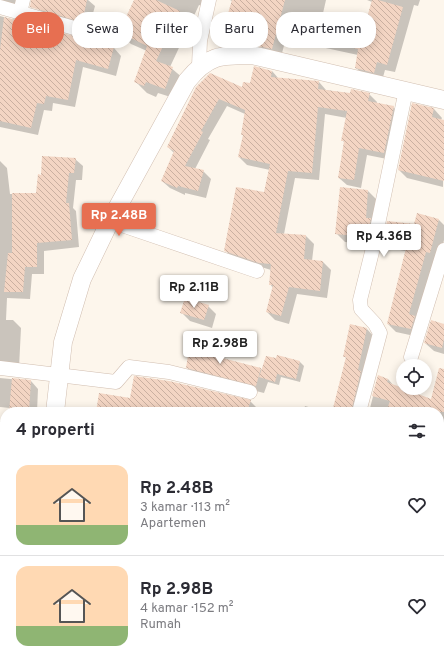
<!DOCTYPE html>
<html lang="id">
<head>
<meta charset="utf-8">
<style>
  body { margin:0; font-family:Overpass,sans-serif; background:#f7f7f7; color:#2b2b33; height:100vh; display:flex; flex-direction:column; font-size:15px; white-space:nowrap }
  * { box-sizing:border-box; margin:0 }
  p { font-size:13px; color:#7c7c81 }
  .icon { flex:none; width:22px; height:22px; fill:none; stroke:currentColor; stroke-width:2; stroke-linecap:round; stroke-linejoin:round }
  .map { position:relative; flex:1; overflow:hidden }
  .panel { position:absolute; left:0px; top:407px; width:444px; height:256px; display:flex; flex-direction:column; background:#fff; border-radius:16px 16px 0 0; box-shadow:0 2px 10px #0003 }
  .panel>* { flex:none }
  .guide { position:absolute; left:12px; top:12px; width:420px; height:36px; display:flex; gap:8px }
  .buttons { position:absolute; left:396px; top:359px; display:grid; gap:8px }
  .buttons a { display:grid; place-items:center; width:36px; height:36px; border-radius:50%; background:#fff; box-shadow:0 2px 10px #0003; font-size:20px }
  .price { position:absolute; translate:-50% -34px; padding:0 9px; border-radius:4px; background:#fff; color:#222; font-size:13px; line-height:26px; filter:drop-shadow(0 1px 2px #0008) }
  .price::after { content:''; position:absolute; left:50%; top:24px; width:12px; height:9px; margin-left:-6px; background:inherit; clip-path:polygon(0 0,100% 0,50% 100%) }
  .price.on { background:#e76f51; color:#fff }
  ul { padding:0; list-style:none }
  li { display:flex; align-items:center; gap:12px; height:100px; padding:0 16px }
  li+li { border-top:1px solid #e1e1e2 }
  li span { display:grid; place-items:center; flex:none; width:112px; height:80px; border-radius:12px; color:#555 }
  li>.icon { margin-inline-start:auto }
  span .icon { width:48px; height:48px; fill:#fffc; stroke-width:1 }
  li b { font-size:17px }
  h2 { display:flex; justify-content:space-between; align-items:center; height:48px; padding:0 16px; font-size:17px }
  .tag { padding:0 14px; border-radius:16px; background:#fff; box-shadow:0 2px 10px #0003; font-size:14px; line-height:36px }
  .tag.on { background:#e76f51; color:#fff }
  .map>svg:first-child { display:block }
</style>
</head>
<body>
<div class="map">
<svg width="444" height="663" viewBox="0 0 444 663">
  <defs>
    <pattern id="building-back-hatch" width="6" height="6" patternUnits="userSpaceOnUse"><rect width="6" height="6" fill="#f3d5c3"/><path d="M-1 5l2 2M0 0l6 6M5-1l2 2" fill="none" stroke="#cab0a1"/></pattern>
  </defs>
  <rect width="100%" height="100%" fill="#fdf6ec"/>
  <g fill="#0003">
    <path d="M0 0H23L0 12Z"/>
    <path d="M41 0H88L95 6 92 17 121 24 123 26 135 0H204L202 6 199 5 170 67 184 79 177 99 158 93 156 97 147 93 136 82 147 51 131 44 126 39 46 16 38 8Z"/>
    <path d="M230 0H326L321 22 292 15 281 57 268 54 259 45 233 38 224 29 232 1Z"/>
    <path d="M367 0H420L418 6 414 5 395 72 385 70 382 81 365 76 356 68 358 55 321 47 313 39 363 33 372 2Z"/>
    <path d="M0 16 114 48 121 56 116 76 83 67 75 107 53 103 52 111 44 110 38 135 0 127Z"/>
    <path d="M272 71 279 79 319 82 326 90 351 94H369L377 102V104L393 107 401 115 392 160 367 155 361 188 347 185 339 178 345 143 342 140 347 118 325 114 319 180 295 178 284 234 306 236 314 244 312 261 323 262 331 270 327 298 297 294 289 324 275 320 267 312 273 288 270 284 271 270 233 258 225 250 265 193 270 170 247 165 239 157 244 136 242 134 245 114 227 106 208 139 210 140 195 169 203 171 211 179 206 198 185 193V195L170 188 162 181 174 153 168 147 196 88H243Z"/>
    <path d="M434 109 442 118 441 120 444 121 443 187 407 178 399 170Z"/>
    <path d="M75 159 83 166 82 180H76L73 208 76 211 79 247 44 251V274H32L30 299 7 298 6 320H13L21 328 19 368 0 373V161L7 168 10 194H37L42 176Z"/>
    <path d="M368 191 376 199 375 245 345 242 336 233Z"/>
    <path d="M439 220 444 225V240L419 337 396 332 388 324 406 251 393 249 384 241 415 225Z"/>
    <path d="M208 306 216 314 212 328 190 321 182 313Z"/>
    <path d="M351 325 367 329 375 338 361 412H333L347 359 344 356Z"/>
    <path d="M444 325V354L434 351 425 343Z"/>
    <path d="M205 340 213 348 212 357 263 370 277 360 278 356 300 362 304 366 300 382 281 377 279 385 268 382 264 393 196 376 187 367Z"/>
    <path d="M444 374V453L441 458 439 457V412H369L378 377 388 379 394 386 432 400Z"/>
    <path d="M0 378 31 381 38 389 37 412H10V408L0 407Z"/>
    <path d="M131 399 250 401 260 411 97 412Z"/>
    <path d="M305 406 326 412H303Z"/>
    <path d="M0 438 5 443V490H0Z"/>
    <path d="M0 583 5 584V626L0 625Z"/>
    <path d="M439 629H444V663H440V659L439 663H403V658H439Z"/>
    <path d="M38 658H96L91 663H36Z"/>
    <path d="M101 658H145L144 663H120Z"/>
    <path d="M156 658H224L222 663H176Z"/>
  </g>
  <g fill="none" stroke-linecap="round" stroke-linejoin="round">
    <g stroke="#bfe3e8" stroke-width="33">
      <path d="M439 521 444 518"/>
      <path d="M339 663 340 658"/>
    </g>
  </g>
  <g fill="url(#building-back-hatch)">
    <path d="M31 0H87L84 14 121 23 118 33 30 7Z"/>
    <path d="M134 0H156L180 11 156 61 173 67 165 89 146 82 144 86 134 82 147 46 119 32Z"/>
    <path d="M232 0H285L272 49 258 46 259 40 223 30Z"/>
    <path d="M372 0H378L403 7 387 65 377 62 374 73 355 68 358 49 312 39 315 22 363 32Z"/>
    <path d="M4 17 114 47 108 69 76 60 68 100 46 96 44 104 37 103 31 128 0 121V50Z"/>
    <path d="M254 66 272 71 271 77 319 81 318 89 350 93 351 89 370 93 368 101 394 106 384 153 359 148 354 180 338 178 344 141H341L347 111 318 107 312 173 288 171 276 233 306 235 304 259 323 261 320 291 289 287 281 316 266 312 273 285H269L271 264 259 263 224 251 236 187 264 192 270 164 238 157 243 135H241L245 110 219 99 201 131 203 132 185 166 204 170 198 191 178 186 177 188 161 181 174 151 167 147 196 87 210 73 242 87 243 82 250 83Z"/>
    <path d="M412 103 434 108 432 117 444 120V181L398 170Z"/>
    <path d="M42 156 76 158 74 173H69L66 203H69L72 240 37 243V267H25L23 292H4L8 253H12V193H36L38 174 41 175Z"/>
    <path d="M340 187 368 190 366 218H371L367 237 335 234Z"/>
    <path d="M417 213 439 219 430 253 426 252 409 314 415 316 411 329 387 324 407 244 383 241 387 221 414 224Z"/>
    <path d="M185 298 209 305 204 320 180 313Z"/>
    <path d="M431 320 444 324V339L442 348 424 343Z"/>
    <path d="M350 324 367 328 358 370 361 371 351 412H332L346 357H343Z"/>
    <path d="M191 337 206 339 203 353 261 368 256 386 186 368Z"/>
    <path d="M277 355 300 361 296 379 277 374 275 382 259 377 266 356 276 358Z"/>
    <path d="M439 368 444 369V412H386L390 401 372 396 378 375 388 379 387 382 431 399Z"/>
    <path d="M134 376 169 381 251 400 247 412H206L191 408 190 412 164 408V412H96L99 393 130 398Z"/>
    <path d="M12 378 31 380 29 412H9Z"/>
  </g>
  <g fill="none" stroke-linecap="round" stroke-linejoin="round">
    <g stroke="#d1beb0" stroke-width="15">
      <g id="minor">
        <path d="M0 7 113 39"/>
        <path d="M20 13 23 0"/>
        <path d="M199 66 200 41 209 0"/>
        <path d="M110 221 257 271"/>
        <path d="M411 357 444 250"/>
        <path d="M0 368 116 382 129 367 169 372 250 392"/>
        <path d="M359 412 380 333 375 324 361 309 360 300 373 248 406 90"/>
        <path d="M0 429 5 430"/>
        <path d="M91 658 111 663"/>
      </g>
    </g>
    <g stroke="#d1beb0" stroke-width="19">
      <g id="tertiary">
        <path d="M55 412 63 342 82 279 110 221 187 81C208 55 220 55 252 55L444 100"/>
        <path d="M11 663 13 658"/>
      </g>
    </g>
    <use href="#minor" stroke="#fff" stroke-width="14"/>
    <use href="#tertiary" stroke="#fff" stroke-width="18"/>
  </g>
</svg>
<div class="buttons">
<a><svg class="icon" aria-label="locate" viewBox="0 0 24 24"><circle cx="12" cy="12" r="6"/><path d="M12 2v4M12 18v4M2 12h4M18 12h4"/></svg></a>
</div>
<b class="price on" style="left:119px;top:237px">Rp 2.48B</b>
<b class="price" style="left:384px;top:258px">Rp 4.36B</b>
<b class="price" style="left:194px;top:309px">Rp 2.11B</b>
<b class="price" style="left:220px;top:365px">Rp 2.98B</b>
<div class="guide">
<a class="tag on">Beli</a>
<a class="tag">Sewa</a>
<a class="tag">Filter</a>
<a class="tag">Baru</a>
<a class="tag">Apartemen</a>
</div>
<section class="panel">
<h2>4 properti<svg class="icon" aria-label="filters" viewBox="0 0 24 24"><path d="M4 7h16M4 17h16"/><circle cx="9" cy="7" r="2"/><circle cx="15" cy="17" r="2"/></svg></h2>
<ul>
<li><span style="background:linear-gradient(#ffd9b3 75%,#8fb573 0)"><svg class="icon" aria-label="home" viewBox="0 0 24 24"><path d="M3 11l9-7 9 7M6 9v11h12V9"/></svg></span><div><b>Rp 2.48B</b><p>3 kamar · 113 m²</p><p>Apartemen</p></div><svg class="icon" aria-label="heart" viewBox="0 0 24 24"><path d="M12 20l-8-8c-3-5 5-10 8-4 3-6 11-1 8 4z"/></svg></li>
<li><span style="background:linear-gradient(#ffd9b3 75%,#8fb573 0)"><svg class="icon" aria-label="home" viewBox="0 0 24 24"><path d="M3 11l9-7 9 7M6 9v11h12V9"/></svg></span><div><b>Rp 2.98B</b><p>4 kamar · 152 m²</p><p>Rumah</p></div><svg class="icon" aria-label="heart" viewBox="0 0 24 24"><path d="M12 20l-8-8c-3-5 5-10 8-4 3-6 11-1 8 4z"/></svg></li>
</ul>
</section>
</div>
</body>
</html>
